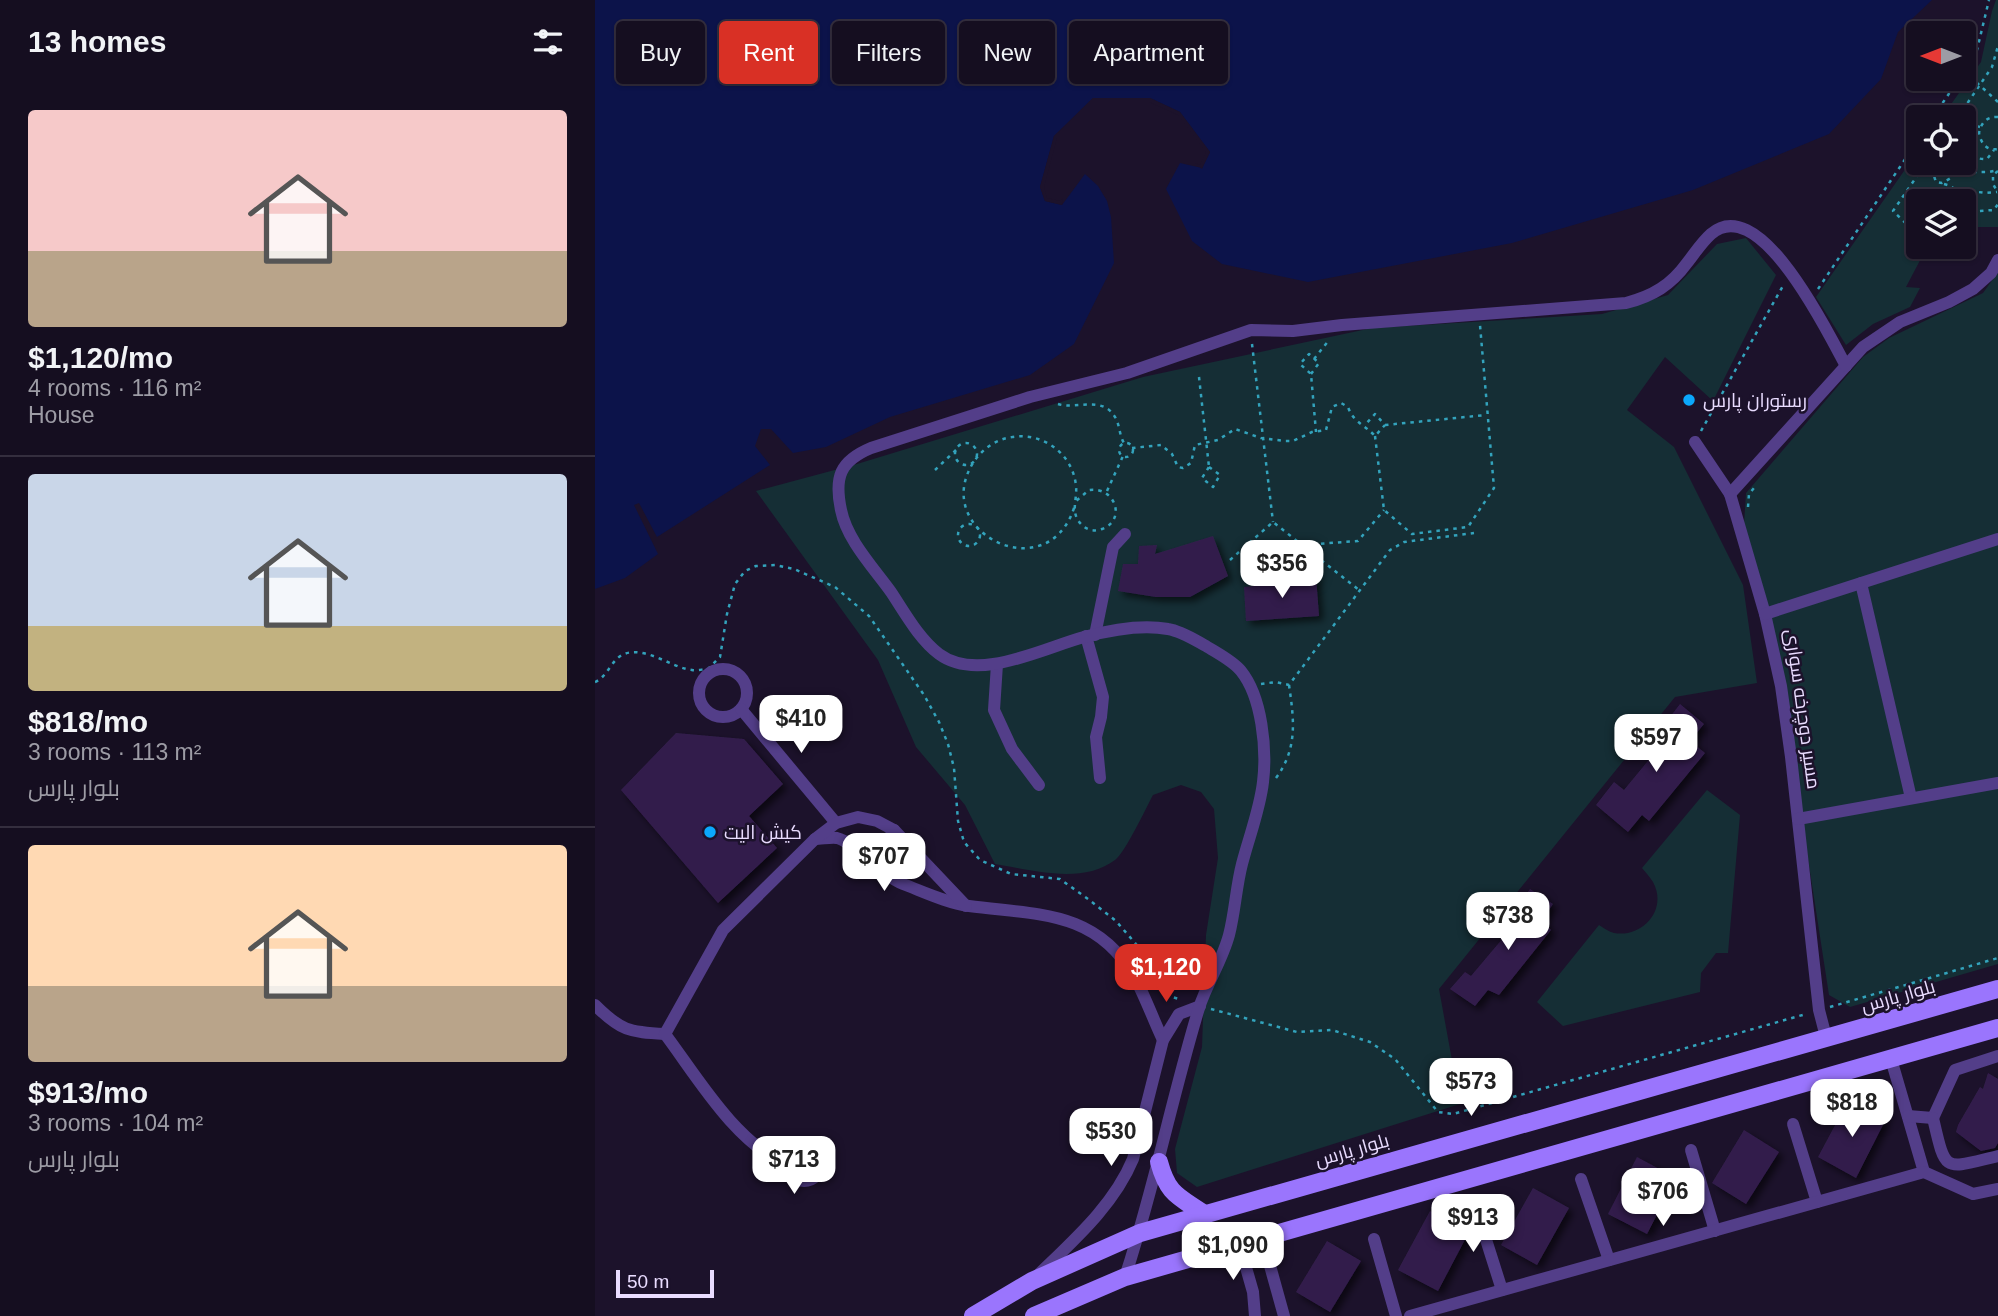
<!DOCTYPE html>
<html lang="en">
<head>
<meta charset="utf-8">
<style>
  body { margin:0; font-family:Arial,Cairo,sans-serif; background:#221c2d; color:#f1f3f6; height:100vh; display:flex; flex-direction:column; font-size:26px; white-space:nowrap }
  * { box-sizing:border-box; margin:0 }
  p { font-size:23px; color:#9d9ca5 }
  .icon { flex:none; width:38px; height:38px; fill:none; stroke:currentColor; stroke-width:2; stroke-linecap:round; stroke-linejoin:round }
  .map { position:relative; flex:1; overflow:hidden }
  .details { display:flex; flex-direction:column; background:#150e20; width:595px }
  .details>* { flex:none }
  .guide { position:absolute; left:21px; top:21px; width:665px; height:63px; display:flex; gap:14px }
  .needle { width:46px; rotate:270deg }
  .buttons { position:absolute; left:1311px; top:21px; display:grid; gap:14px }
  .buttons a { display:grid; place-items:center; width:70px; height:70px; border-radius:7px; background:#150e20; box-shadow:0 2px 5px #0004,0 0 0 2px #342e3e; font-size:35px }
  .scale { position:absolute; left:21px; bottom:18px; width:98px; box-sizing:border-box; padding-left:7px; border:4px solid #e9dcff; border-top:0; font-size:19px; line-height:24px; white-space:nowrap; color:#e9dcff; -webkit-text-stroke:5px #1c122b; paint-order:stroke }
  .price { position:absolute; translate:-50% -60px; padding:0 16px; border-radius:14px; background:#fff; color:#222; font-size:23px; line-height:46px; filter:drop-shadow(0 2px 4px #0008) }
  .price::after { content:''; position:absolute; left:50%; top:42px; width:21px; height:16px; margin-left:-10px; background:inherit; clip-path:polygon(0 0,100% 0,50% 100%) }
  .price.current { background:#d93025; color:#fff }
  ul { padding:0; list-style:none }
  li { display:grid; align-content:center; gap:14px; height:371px; padding:0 28px }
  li+li { border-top:2px solid #342e3e }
  li span { display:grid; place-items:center; height:217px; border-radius:7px; color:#555 }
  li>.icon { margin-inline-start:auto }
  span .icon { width:126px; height:126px; fill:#fffc; stroke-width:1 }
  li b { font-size:30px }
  h2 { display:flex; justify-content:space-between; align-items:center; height:84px; padding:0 28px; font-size:30px }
  .tag { padding:0 24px; border-radius:7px; background:#150e20; box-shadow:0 2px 5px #0004,0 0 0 2px #342e3e; font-size:24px; line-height:63px }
  .tag.current { background:#d93025; color:#fff }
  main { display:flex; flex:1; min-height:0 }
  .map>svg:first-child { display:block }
</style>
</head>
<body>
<main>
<section class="details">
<h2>13 homes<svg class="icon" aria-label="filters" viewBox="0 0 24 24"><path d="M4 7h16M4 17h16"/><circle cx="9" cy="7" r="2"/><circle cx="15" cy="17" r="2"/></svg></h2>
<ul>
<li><span style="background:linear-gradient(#f6c9c9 65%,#b9a48a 0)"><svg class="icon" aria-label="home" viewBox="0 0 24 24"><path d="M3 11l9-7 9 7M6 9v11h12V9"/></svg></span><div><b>$1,120/mo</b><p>4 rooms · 116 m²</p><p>House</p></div></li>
<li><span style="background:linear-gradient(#c9d6e8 70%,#c2b280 0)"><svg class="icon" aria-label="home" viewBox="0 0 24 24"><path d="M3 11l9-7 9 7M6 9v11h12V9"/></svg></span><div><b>$818/mo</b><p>3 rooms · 113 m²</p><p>بلوار پارس</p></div></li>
<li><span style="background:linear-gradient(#ffd9b3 65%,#b9a48a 0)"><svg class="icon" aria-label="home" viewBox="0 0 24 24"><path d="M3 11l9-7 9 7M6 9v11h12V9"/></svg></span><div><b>$913/mo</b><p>3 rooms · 104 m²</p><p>بلوار پارس</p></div></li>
</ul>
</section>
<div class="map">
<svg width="1403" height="1316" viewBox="0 0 1403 1316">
  <defs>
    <filter id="shadow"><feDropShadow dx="4.5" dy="4.5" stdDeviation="3.5" flood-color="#0009"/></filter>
  </defs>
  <rect width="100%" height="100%" fill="#1c122b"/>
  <g fill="#152e35">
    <path d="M1401 0H1403V227H1369L1368 201H1323V247H1332L1311 287 1325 288 1315 307 1278 324 1251 345 1221 297 1323 151V163H1368V117H1347L1386 62 1397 11Z"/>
    <path d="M1151 238 1181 275 1118 401 1070 357 1032 410 1079 447 1148 585 1162 683 1080 697 844 989 865 1104 602 1187 582 1173 580 1149 607 1047 611 935 623 858 619 809 606 792 586 785 558 795C551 808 530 853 520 860 487 885 437 870 400 864L370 805 321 747 283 660 161 491 262 464 548 377 777 328 1007 314 1073 295 1122 244Z"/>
    <path d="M1403 272V964L1255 1007 1234 995 1175 612 1149 524 1151 493 1268 357 1294 338 1388 293Z"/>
    <path d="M1112 790 1145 815 1133 953H1121L1106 973 1105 992 968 1026 942 1002 1004 925C1009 928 1014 932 1019 933 1048 938 1073 909 1058 882 1055 877 1051 873 1047 868Z"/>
  </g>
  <path fill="#0c134a" d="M0 0H1337L1303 32 1286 79 1234 134 1098 190 917 243 713 282 627 264 597 241 571 189 585 163 607 168 615 152 585 112 555 98H498L459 136 445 187 450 201 467 205 490 174 503 186 512 201 516 217 519 263 479 344 435 375 295 417 231 447 198 453 176 429H166L160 446 175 465 62 537 44 503 39 505 63 554 30 578 0 589Z"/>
  <path fill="#1c122b" d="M498 98H555L585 112 615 152 607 169 600 163 605 165 611 152 583 115 554 102H499L462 138 449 187 452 198 465 201 468 198 467 205 450 201 445 187 459 136Z"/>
  <g fill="#331e4c" filter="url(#shadow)">
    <path d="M618 536 633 576 595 597H561L523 591 528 564H543L544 546 562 545 560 554Z"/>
    <path d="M721 576 724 616 651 621 649 587 688 583V580Z"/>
    <path d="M1085 704 1109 724 1095 741 1110 753 1054 821 1047 815 1033 832 1001 805 1019 782 1029 790 1080 728 1072 721Z"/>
    <path d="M81 733 149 739 188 784 154 816 182 848 123 903 26 790Z"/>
    <path d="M935 889 958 904 947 920 956 930 904 995 893 990 880 1006 855 989 870 972 876 976 930 912 922 907Z"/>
    <path d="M1393 1073 1403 1079V1143L1400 1148 1386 1151 1361 1132 1363 1125 1385 1087 1388 1089Z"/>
    <path d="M1253 1101 1290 1121 1261 1178 1223 1157Z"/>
    <path d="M1149 1130 1184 1152 1151 1204 1117 1183Z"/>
    <path d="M1042 1157 1081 1178 1052 1234 1013 1214Z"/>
    <path d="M938 1188 974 1208 942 1265 906 1245Z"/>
    <path d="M835 1211 874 1232 843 1291 803 1270Z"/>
    <path d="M732 1241 766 1261 735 1312 701 1292Z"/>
  </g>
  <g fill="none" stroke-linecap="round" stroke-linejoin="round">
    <g stroke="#33a3bc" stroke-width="2.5" stroke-dasharray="3.5 5" stroke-linecap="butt">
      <path d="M1369 71 1403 102"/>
      <path d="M1368 72 1381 54 1394 0"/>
      <path d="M1371 107 1376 111 1378 125 1385 127"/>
      <path d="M1338 117 1364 79"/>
      <path d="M1363 117 1397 67 1403 46"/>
      <path d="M1403 117C1392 116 1386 123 1384 133 1386 144 1392 151 1403 149"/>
      <path d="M1368 158C1377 155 1384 160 1392 159L1399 150"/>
      <path d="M1357 163 1364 172H1394L1403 170"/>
      <path d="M1330 164 1336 167 1341 182 1347 183 1356 178 1362 163"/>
      <path d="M1403 171 1398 175V184L1403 193"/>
      <path d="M1349 184 1356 186 1366 196"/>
      <path d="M1362 201 1375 191 1391 193 1402 192"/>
      <path d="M1368 212 1399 210 1403 204"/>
      <path d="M1323 235 1298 211 1331 163"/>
      <path d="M1336 247 1346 257"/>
      <path d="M1223 289 1323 140"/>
      <path d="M657 344 678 522"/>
      <path d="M719 359 734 340"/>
      <path d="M716 374 724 363 714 354 705 364 716 374 721 432"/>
      <path d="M604 377 614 467"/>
      <path d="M463 404C481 410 507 395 520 417 525 425 524 435 529 443"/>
      <path d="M790 425 891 415"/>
      <path d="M1106 431 1189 284"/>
      <path d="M780 436 789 510 817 534 873 527 899 488 885 325"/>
      <circle cx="371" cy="454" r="11"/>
      <circle cx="531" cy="450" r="7"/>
      <path d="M537 448 566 445 577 454 583 467 588 468 596 463 600 445 623 440 640 429 666 438 690 441H698L717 432 731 430 737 407 746 403 753 407C758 422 770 425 780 436L790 425 780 414 770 425"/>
      <path d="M614 467 625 475 618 487 607 478Z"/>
      <path d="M340 470 361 450"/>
      <path d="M512 491 528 456"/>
      <path d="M1153 507 1154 494 1159 488"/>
      <path d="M479 508C452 590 335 532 378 463 387 449 401 439 417 437 448 432 478 454 481 486 482 495 479 503 480 512 482 525 495 534 507 529 532 520 520 486 494 490L481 501"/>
      <circle cx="374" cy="535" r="11"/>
      <path d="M709 545 763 541 789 510"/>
      <path d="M635 560 678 522 764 590"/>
      <path d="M0 682C12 677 16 661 27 655 49 644 76 668 97 670 102 671 108 669 113 669L125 657 132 614 140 584 150 571 161 566 180 565 199 569 240 587 274 616 329 695 344 722 353 744 359 768 363 821 369 842 385 860 416 874 465 879 493 899 521 921 547 951 563 981 577 997 587 1000"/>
      <path d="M666 684 681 682 694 685 795 550 809 542 879 533"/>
      <path d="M681 778C703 748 699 720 694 685"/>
      <path d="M1235 1007 1403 958"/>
      <path d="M616 1009 702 1032 737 1030 775 1042 800 1059 843 1112 858 1114 1211 1014"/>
    </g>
    <g stroke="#533e89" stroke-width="12">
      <path d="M1100 442 1135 494 1170 614 1186 686 1196 757 1224 1010 1231 1037"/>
      <path d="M1135 494 1268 347 1305 322 1354 302 1378 289 1396 273 1403 260"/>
      <path d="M1266 583 1316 798"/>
      <path d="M1170 614 1403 539"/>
      <path d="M500 635 518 547 530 534"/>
      <path d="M491 636 508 697 506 717 501 737 505 778"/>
      <path d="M402 664 399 710 417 749 444 785"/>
      <circle cx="128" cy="693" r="24"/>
      <path d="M146 709 241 823"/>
      <path d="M1203 819 1403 783"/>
      <path d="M220 839C227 839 236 837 242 838 260 842 285 875 308 884 329 892 352 903 374 906 440 915 500 909 539 976 550 996 558 1019 568 1040"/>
      <path d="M278 865 299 830"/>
      <path d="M0 1005C26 1031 34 1032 70 1034"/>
      <path d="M1296 1059 1329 1172"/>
      <path d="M1313 1116 1338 1118 1360 1070 1403 1056"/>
      <path d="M1338 1118C1351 1174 1348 1169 1403 1156"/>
      <path d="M1198 1124 1222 1202"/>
      <circle cx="209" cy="1164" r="17"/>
      <path d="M1096 1150 1120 1231"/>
      <path d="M192 1166C138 1139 105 1081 70 1034L128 930 220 839 241 823 263 817 282 821 299 830 371 906"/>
      <path d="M986 1179 1014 1260"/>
      <path d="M881 1208 907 1290"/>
      <path d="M667 1237 689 1316"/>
      <path d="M779 1239 801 1316"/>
      <path d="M644 1243 658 1292 660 1316"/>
      <path d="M444 1274C479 1240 519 1205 538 1159L568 1040 584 1014 605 1006"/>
      <path d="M530 1277C559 1189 577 1097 604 1008 612 983 627 961 634 935 640 912 641 887 647 864 654 837 665 809 668 782 672 749 667 697 646 671 638 661 622 653 611 646 600 640 586 631 573 629 546 624 515 630 489 637 448 648 383 683 344 654 324 639 310 613 296 592 278 567 252 540 246 510 239 477 245 461 276 448L435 397 532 373 656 330 698 331 747 325 1031 303C1058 296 1076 285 1092 263 1100 253 1106 243 1116 234 1165 191 1234 335 1251 366"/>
      <path d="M815 1316 1329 1172 1378 1194 1403 1189"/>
    </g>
    <g stroke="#9a75fd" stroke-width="18">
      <path d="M564 1162C573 1195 583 1196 609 1214"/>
      <path d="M378 1316 437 1281 545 1233 1403 989"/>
      <path d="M439 1316 530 1277 1403 1028"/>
    </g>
  </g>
  <g fill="#0ba8fc" stroke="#1c122b" stroke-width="2.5">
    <circle cx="1094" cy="400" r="7"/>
    <circle cx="115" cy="832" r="7"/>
  </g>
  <g text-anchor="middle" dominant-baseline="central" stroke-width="5" stroke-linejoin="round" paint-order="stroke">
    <g font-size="19" fill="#e9dcff" stroke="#1c122b" text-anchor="start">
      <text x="1108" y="400">رستوران پارس</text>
      <text x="129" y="832">کیش الیت</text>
    </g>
    <g font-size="19" fill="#e9dcff" stroke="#1c122b">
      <text transform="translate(1208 709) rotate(82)">مسیر دوچرخه سواری</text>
      <text transform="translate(1303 996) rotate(-16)">بلوار پارس</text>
      <text transform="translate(757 1150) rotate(-16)">بلوار پارس</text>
    </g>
  </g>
</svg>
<div class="buttons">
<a><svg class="needle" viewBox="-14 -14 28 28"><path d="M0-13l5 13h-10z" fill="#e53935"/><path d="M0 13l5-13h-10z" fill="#9d9ca5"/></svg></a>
<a><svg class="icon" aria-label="locate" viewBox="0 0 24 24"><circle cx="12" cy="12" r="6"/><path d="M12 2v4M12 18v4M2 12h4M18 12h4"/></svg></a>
<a><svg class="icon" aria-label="layers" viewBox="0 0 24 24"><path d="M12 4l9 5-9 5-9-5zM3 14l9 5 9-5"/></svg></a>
</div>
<div class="scale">50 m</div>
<b class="price" style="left:687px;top:600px">$356</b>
<b class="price" style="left:206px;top:755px">$410</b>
<b class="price" style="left:1061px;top:774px">$597</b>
<b class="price" style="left:289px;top:893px">$707</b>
<b class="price" style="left:913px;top:952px">$738</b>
<b class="price current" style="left:571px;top:1004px">$1,120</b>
<b class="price" style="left:876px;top:1118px">$573</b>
<b class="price" style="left:1257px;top:1139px">$818</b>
<b class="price" style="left:516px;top:1168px">$530</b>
<b class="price" style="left:199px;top:1196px">$713</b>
<b class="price" style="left:1068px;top:1228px">$706</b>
<b class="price" style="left:878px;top:1254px">$913</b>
<b class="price" style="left:638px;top:1282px">$1,090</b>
<div class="guide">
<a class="tag">Buy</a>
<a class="tag current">Rent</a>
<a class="tag">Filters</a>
<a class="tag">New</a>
<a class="tag">Apartment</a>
</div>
</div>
</main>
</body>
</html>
